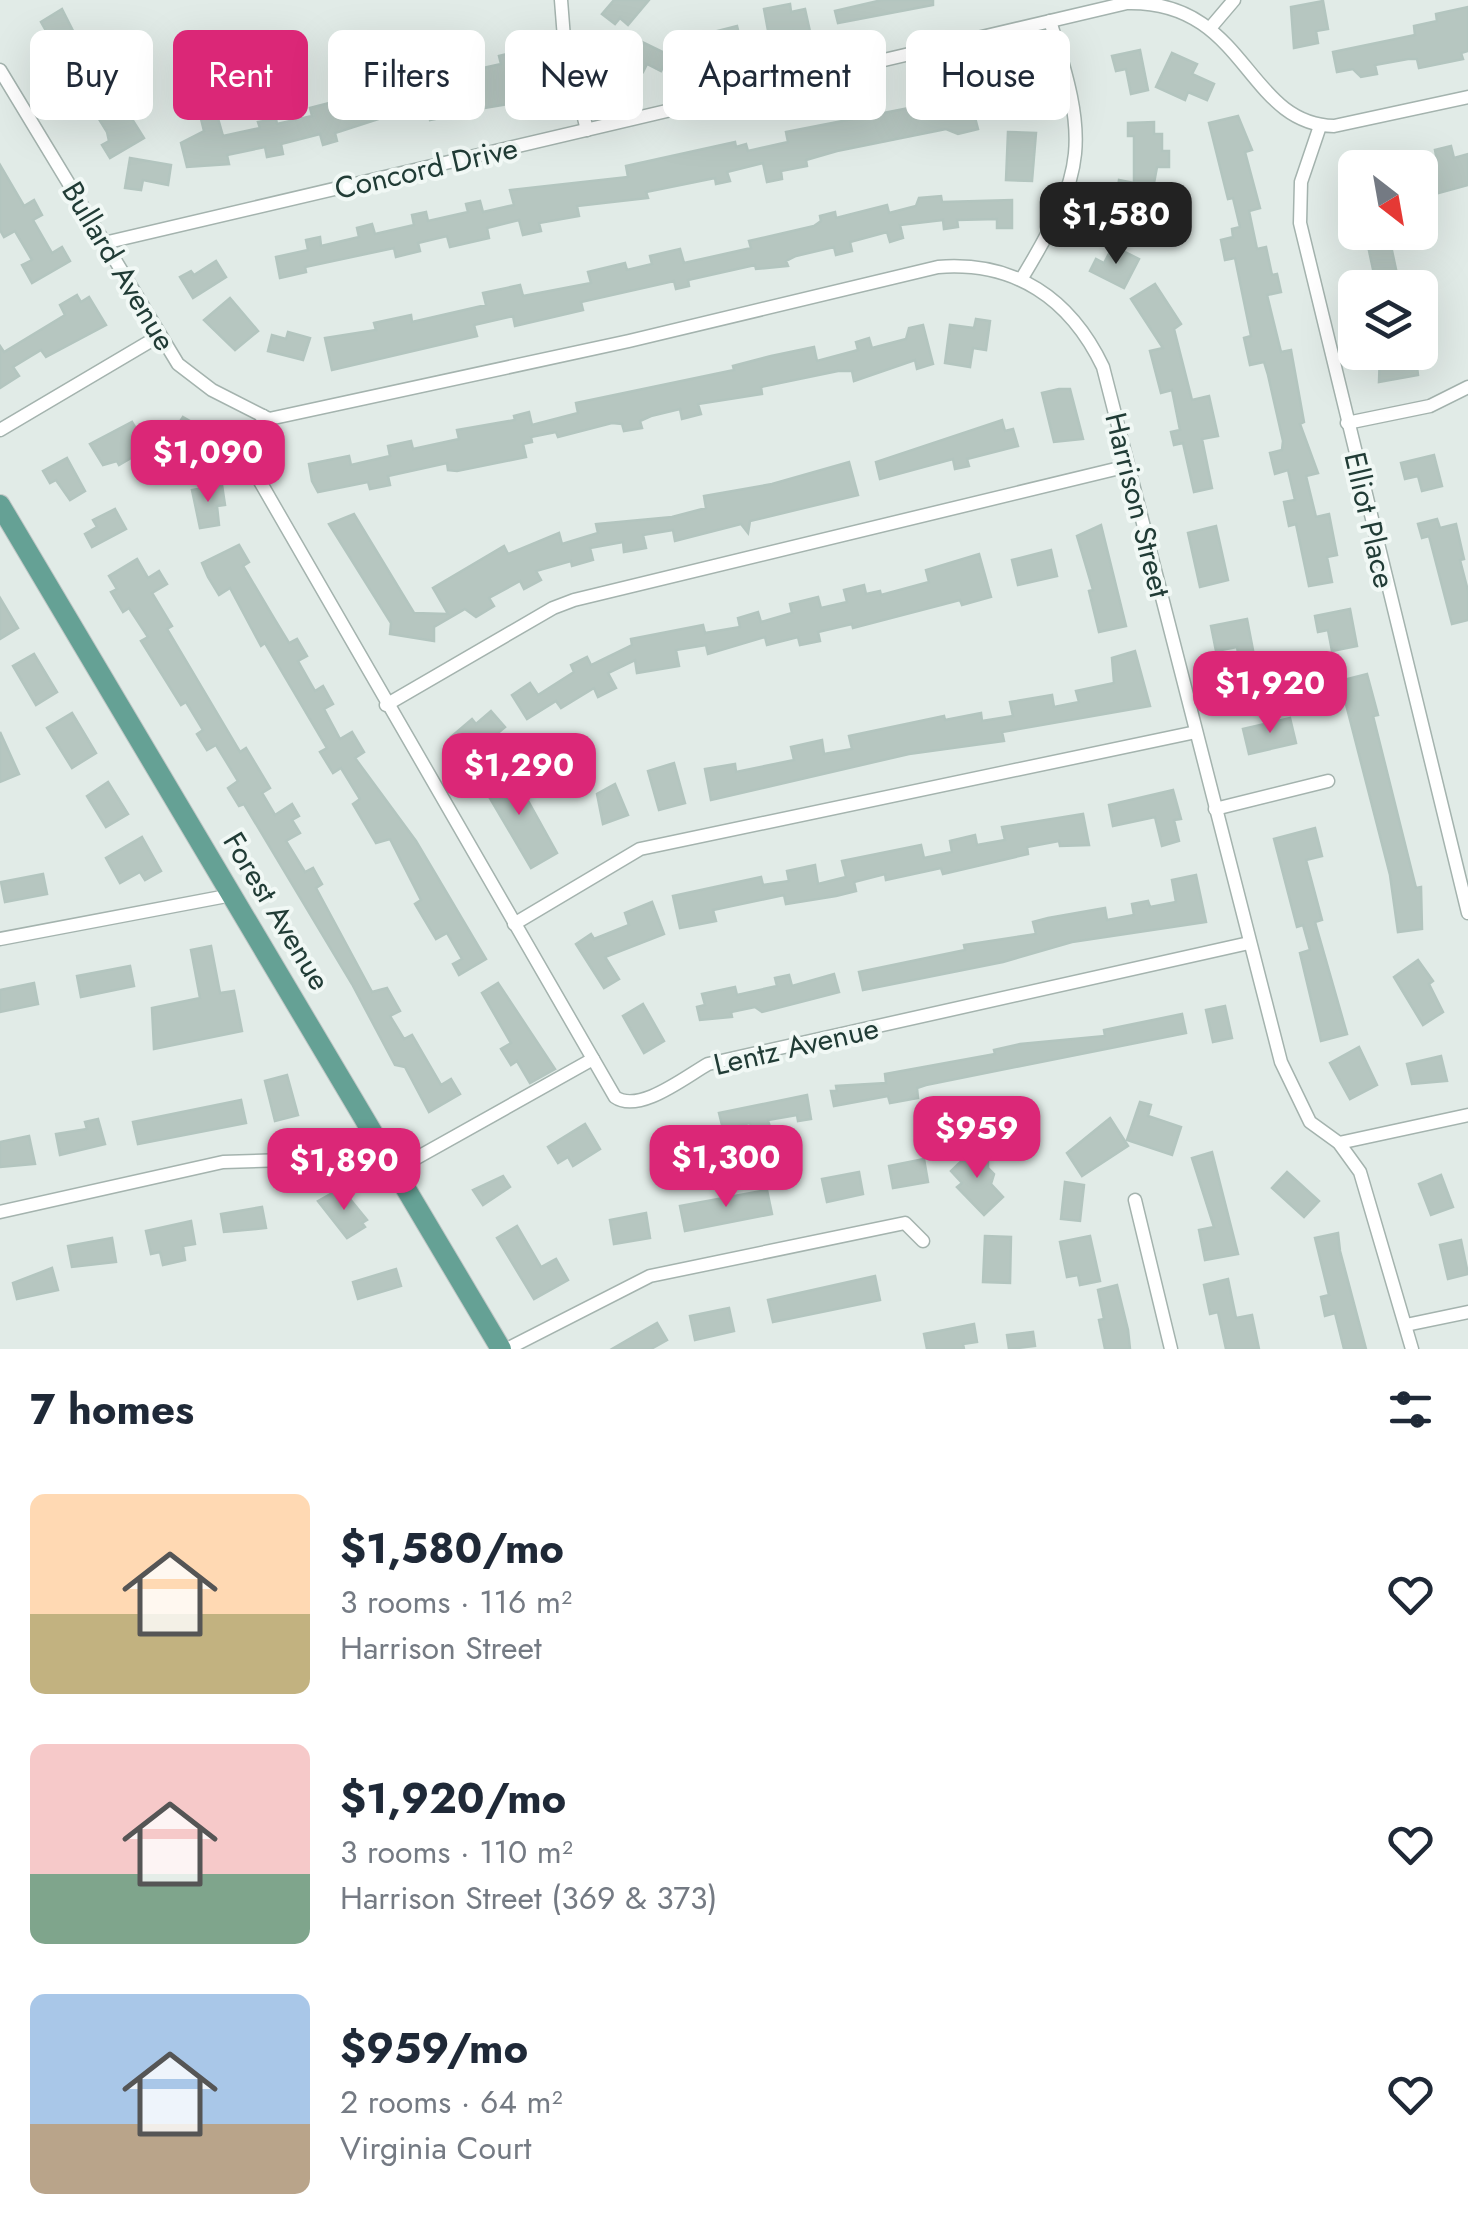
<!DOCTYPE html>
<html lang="en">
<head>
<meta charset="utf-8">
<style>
  body { margin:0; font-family:Jost,sans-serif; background:#f6f6f7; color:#1f2937; height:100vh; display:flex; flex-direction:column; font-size:38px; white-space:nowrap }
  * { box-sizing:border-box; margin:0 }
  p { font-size:32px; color:#747a83 }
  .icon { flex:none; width:55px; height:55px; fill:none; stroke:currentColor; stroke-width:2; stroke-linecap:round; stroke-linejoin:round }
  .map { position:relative; height:1349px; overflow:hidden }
  .side { display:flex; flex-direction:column; background:#fff; flex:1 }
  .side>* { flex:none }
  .top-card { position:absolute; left:30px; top:30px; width:1410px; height:90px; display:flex; gap:20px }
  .needle { width:65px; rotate:149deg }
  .controls { position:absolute; left:1338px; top:150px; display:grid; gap:20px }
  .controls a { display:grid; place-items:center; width:100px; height:100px; border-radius:15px; background:#fff; box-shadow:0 10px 40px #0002; font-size:50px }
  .price { position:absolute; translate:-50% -85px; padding:0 22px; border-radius:20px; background:#db2777; color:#fff; font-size:32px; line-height:65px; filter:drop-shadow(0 2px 5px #0008) }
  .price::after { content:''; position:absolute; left:50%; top:60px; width:30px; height:22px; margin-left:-15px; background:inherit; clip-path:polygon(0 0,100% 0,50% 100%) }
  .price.active { background:#222; color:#fff }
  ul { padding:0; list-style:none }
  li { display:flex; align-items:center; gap:30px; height:250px; padding:0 30px }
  li span { display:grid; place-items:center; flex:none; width:280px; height:200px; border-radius:15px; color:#555 }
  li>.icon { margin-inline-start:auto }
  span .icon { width:120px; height:120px; fill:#fffc; stroke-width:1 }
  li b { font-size:42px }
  h2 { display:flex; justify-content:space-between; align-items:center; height:120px; padding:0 30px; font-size:42px }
  .chip { padding:0 35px; border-radius:15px; background:#fff; box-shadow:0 10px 40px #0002; font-size:35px; line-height:90px }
  .chip.active { background:#db2777; color:#fff }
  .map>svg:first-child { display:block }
</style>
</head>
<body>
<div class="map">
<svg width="1468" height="1349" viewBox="0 0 1468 1349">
  <rect width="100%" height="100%" fill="#e1ebe7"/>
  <g fill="#b6c6c0" stroke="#b3c5bf" stroke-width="2.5">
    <path d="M614 0H649L628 25 620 18 615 24 602 14Z"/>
    <path d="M882 0H933V5L838 23 835 11Z"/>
    <path d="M1323 1 1328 29 1316 31 1318 43 1294 48 1291 7Z"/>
    <path d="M790 4 791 12 805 9 811 36 795 40 793 31 769 36 764 9Z"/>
    <path d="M1468 7V51L1461 53 1463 59 1419 68 1417 59H1408L1375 65 1377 74 1361 77 1353 69 1337 72 1333 52 1415 35 1414 26 1437 21 1436 14Z"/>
    <path d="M62 9 113 110 119 115 127 111 144 138 110 158 102 145 109 141 107 132 91 106 84 111 75 98 40 44 50 38 41 22Z"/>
    <path d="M737 26 744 54 711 61 710 55 696 58 692 41 698 36Z"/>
    <path d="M642 42 669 55 661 71 647 64 643 72 630 65Z"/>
    <path d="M1140 50 1148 90 1131 94 1126 69 1116 71 1112 56Z"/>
    <path d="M519 51 526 83 536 81 540 99 484 108 481 98 443 107 445 117 430 120 428 111 404 116 403 111 335 133 337 141 323 145 320 134 281 144 283 154 267 157 265 147 227 155 229 164 187 167 181 143 204 131 201 119 217 115 223 136 260 128 258 122 276 119 277 124 312 116 310 108 341 100 337 83 379 73 386 101 418 94 415 81 449 73 447 66 462 63 465 72 501 64 499 56Z"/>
    <path d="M1172 53 1197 64 1192 74 1214 84 1207 100 1188 92 1185 100 1156 87Z"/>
    <path d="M1015 74 1034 83 1018 116 983 100 991 84 1007 91Z"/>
    <path d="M968 91 978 129 958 134 946 129 837 151 806 160 807 166 781 171 782 179 767 182 763 163 727 172 730 181 716 184 715 178 646 192 648 198 577 206 579 216 539 223 541 231 523 235 519 220 487 228 489 238 450 247 447 236 418 243 420 251 396 257 394 248 305 267 306 272 280 278 276 257 308 250 306 240 320 237 321 246 359 237 357 228 372 224 375 234 414 225 412 215 426 212 428 221 468 212 466 204 480 201 483 212 514 205 510 190 628 177 626 166 735 142 736 147 746 144 748 151 788 142 786 132 909 108 910 114 955 102 953 95Z"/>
    <path d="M1238 116 1252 150 1245 152 1260 208 1249 211 1257 249 1266 247 1272 275 1277 274 1281 292 1267 295 1281 352 1291 350 1304 422 1300 424 1318 473 1306 476 1316 517 1329 514 1337 555 1327 557 1332 582 1309 586 1296 524 1289 526 1284 502 1295 500 1288 470 1275 474 1270 453 1282 450 1283 441 1268 375 1264 362 1250 365 1244 338 1251 336 1235 258 1225 260 1221 240 1233 237 1232 229 1240 227 1233 198 1228 199 1209 123Z"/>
    <path d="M1154 122V134H1162V151H1169V167H1157L1145 231 1127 228 1129 221 1123 220 1127 196 1117 194 1119 180 1134 183V136H1128V123Z"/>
    <path d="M1008 132 1036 133 1032 181 1006 180Z"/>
    <path d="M1451 146 1454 158 1468 154V185L1420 198V164L1437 161 1435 150Z"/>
    <path d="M130 158 171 165 168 185 143 180 141 190 125 188Z"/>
    <path d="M0 165 24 206 34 200 42 215 33 220 52 253 62 247 70 261 32 283 22 265 32 260 15 231 4 237 0 230Z"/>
    <path d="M941 196 942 202 1012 200V228H997V219L957 220 958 227 944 229 943 220 900 225 903 238 890 242 887 232 850 242 852 251 836 255 834 247 796 256 786 261 788 266 756 269 755 265 688 280 689 286 676 289 674 281 581 302 583 310 515 326 513 316 474 325 477 336 332 370 325 338 376 330 374 323 411 315 412 322 486 305 483 293 520 285 523 296 591 283 588 272 625 263 627 270 652 264 650 256 680 249 684 263 751 248 749 241 814 226 821 221 820 216 835 212 836 218 887 205 889 213 916 206 919 198Z"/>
    <path d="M1365 232H1388L1400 288H1377Z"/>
    <path d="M1113 246 1139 259 1124 288 1090 271 1096 259 1104 263Z"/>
    <path d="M216 261 226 277 193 298 180 277 191 271 194 275Z"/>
    <path d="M1155 284 1181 324 1174 329 1192 400 1209 396 1218 436 1202 439 1212 488 1194 492 1183 443 1174 445 1171 432 1180 430 1172 390 1161 393 1150 351 1163 348 1131 299Z"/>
    <path d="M77 295 81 302 89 297 106 325 46 357 41 350 13 367 19 376 0 388V346L4 352 65 315 60 305Z"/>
    <path d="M230 298 258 331 235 350 204 320Z"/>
    <path d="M976 319 990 321 986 350 973 348 970 367 945 363 950 325 974 328Z"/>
    <path d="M923 325 933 364 917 369 915 360 854 381 852 371H838L761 387 762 394 698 404 701 414 682 419 680 409 651 416 640 421 642 428 624 431 622 424 612 423 558 437 556 432 531 437 532 442 523 444 526 457 457 471 448 470 447 463 388 476 390 485 370 489 368 482 318 492 312 481 309 464 349 456 351 465 390 456 388 446 411 441 413 449 459 439 457 430 515 420 514 416 529 412 532 425 578 413 576 403 734 370 733 366 771 356 814 347 817 361 858 350 856 342 869 338 872 348 906 339 909 328Z"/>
    <path d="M288 332 310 338 303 360 268 351 272 335 286 339Z"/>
    <path d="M1380 352H1396L1398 362 1416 359 1418 375 1379 382Z"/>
    <path d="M1059 389H1070L1083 439 1054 442 1042 393Z"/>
    <path d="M183 417 195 424 188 434 208 447 199 461 168 440Z"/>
    <path d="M1002 420 1005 431 1013 429 1018 446 967 459 969 466 955 469 953 459 880 479 876 462Z"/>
    <path d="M132 422 148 448 119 465 117 461 103 465 90 444Z"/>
    <path d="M1434 455 1442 486 1422 491 1418 476 1405 479 1401 463Z"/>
    <path d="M67 458 85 491 70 500 56 480 50 483 43 471Z"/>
    <path d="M849 462 858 495 750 521 748 533 741 524 675 541 673 530 643 535 646 548 624 552 623 542 590 548 593 560 572 566 571 561 536 571 541 580 524 589 520 581 489 598 494 606 476 617 465 609 434 627V641L390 634 391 623 329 524 354 514 414 613 448 614 433 588 504 546 508 554 559 533 562 544 598 533 596 524 672 517 706 508 704 496 772 484Z"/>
    <path d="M222 485 225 505 217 506 219 525 200 528 192 490Z"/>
    <path d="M115 509 126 529 92 547 85 534 97 527 93 520Z"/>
    <path d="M1437 519 1440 528 1456 524 1464 559 1460 560 1468 591V620L1452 624 1429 536 1422 538 1418 524Z"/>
    <path d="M1101 525 1126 626 1099 632 1089 591 1093 590 1077 536Z"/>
    <path d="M1216 526 1228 580 1200 587 1188 533Z"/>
    <path d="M239 545 249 562 243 566 275 620 289 643 297 639 307 656 298 661 315 691 323 686 333 704 324 709 340 739 352 732 364 752 355 758 416 841 486 959 459 975 453 964 462 959 447 933 436 939 415 904 421 900 390 839 376 843 353 804 360 799 341 768 333 773 320 752 327 748 265 643 261 646 230 588 219 595 208 577 202 563Z"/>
    <path d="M1051 550 1057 576 1018 585 1012 560Z"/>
    <path d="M979 554 991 597 962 605 960 600 853 628 852 624 818 632 820 641 800 645 798 637 767 645 765 637 708 654 706 645 676 650 679 666 637 673 635 660 608 673 616 688 598 697 594 688 561 708 556 701 527 719 512 695 530 683 538 695 574 672 571 665 587 657 591 665 632 645 631 639 703 625 705 633 740 627 738 618 758 612 761 622 792 613 790 604 818 597 821 608 847 602 844 590 864 585 866 594 880 591 881 595 929 582 926 570Z"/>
    <path d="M137 559 148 578 159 571 167 584 152 593 172 626 167 629 240 752 246 748 270 788 262 793 275 815 292 804 299 816 292 820 300 833 286 841 305 872 313 868 322 884 316 888 372 992 387 988 400 1011 390 1016 404 1039 412 1035 441 1085 451 1079 460 1094 429 1112 405 1067 395 1065 352 984 244 804 239 806 228 788 238 781 216 745 207 750 197 734 203 730 186 702 181 705 141 641 148 637 129 608 123 612 111 592 117 589 109 576Z"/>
    <path d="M0 598 18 628 0 639Z"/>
    <path d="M1350 609 1357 646 1332 651 1328 630 1318 632 1315 616Z"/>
    <path d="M1247 619 1257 671 1261 670 1269 697 1238 706 1231 679 1242 676 1237 647 1216 651 1211 626Z"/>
    <path d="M1135 651 1150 706 1002 732 1004 741 909 754 711 800 705 769 735 764 736 772 794 760 791 747 822 740 824 754 852 749 849 736 944 716 945 720 981 713 982 721 1013 716 1010 702 1052 695 1054 707 1079 702 1076 691 1114 683 1112 658Z"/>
    <path d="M34 654 57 692 36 705 13 666Z"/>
    <path d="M1367 674 1378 715 1373 716 1416 888 1421 887 1422 929 1398 932 1390 875 1340 681Z"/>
    <path d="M491 711 505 727 470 756 452 736 472 719 476 724Z"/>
    <path d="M72 713 96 753 72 768 47 728Z"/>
    <path d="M1290 718 1296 743 1249 754 1243 729Z"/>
    <path d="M0 732 19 774 0 782Z"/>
    <path d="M674 763 685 803 659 810 648 771Z"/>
    <path d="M501 767 517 793 522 790 557 853 531 868 481 783H474Z"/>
    <path d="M108 782 128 814 106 827 87 796Z"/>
    <path d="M615 784 628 815 603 824 597 794Z"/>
    <path d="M1173 790 1181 819 1174 820 1179 841 1162 846 1155 817 1113 826 1109 805Z"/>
    <path d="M1083 814 1089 845 1060 846 1059 841 1027 847 1028 854 943 874 941 868 886 880 885 874 854 882 856 891 836 896 786 904 784 895 713 910 716 921 680 928 673 896 761 877 763 885 789 881 787 871 815 865 818 884 846 877 842 861 921 845 924 858 952 852 950 841 975 835 977 845 1005 840 1002 827Z"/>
    <path d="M1315 828 1322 856 1306 860 1322 920 1315 922 1347 1034 1321 1041 1300 953 1310 950 1303 925 1297 927 1274 839Z"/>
    <path d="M142 837 161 871 145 880 140 872 120 883 106 858Z"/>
    <path d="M43 874 47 894 5 902 1 882Z"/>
    <path d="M1196 875 1206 922 1072 942 1003 962 863 990 859 972 965 950 964 945 1036 934 1033 922 1048 918 1105 908 1107 920 1134 915 1132 904 1148 901 1150 907 1176 902 1172 880Z"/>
    <path d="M652 902 664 934 605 957 619 979 604 988 576 944 591 934 594 939 629 925 625 913Z"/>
    <path d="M211 946 220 993 234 991 242 1031 154 1049 152 1008 200 998 191 950Z"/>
    <path d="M1418 960 1433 981 1429 984 1443 1012 1423 1025 1394 977Z"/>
    <path d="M130 966 134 986 81 997 77 976Z"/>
    <path d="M834 974 839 992 762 1012 755 1007 731 1012 732 1017 700 1020 697 1007 705 1005 702 994 735 987 737 995 777 986 775 978 789 975 792 986Z"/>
    <path d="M34 983 38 1004 0 1012V990Z"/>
    <path d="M498 983 555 1069 530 1083 517 1061 511 1065 501 1049 511 1043 482 993Z"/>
    <path d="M643 1004 664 1041 644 1053 623 1016Z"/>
    <path d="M1225 1006 1232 1038 1213 1042 1206 1010Z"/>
    <path d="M1182 1014 1186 1033 926 1085 917 1088 918 1098 890 1103 888 1096 834 1106 831 1091H837L836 1086 886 1083 885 1074 995 1054 994 1050 1020 1044 1105 1036 1104 1030Z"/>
    <path d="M1359 1047 1377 1085 1350 1099 1330 1063Z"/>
    <path d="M1441 1056 1447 1081 1412 1084 1407 1064Z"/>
    <path d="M287 1075 298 1115 275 1121 265 1081Z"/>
    <path d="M807 1095 811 1119 798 1121 797 1115 768 1120 771 1131 754 1136 750 1123 723 1129 719 1113Z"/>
    <path d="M241 1100 246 1123 138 1144 133 1122Z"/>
    <path d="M1140 1102 1151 1105 1148 1116 1181 1127 1172 1155 1127 1140Z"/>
    <path d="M1110 1118 1128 1146 1082 1176 1067 1153Z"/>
    <path d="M98 1119 105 1144 60 1155 56 1134 87 1129 85 1122Z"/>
    <path d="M585 1124 600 1149 573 1166 568 1157 558 1163 548 1147Z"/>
    <path d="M701 1129 704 1157 659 1167 655 1146 689 1139 688 1132Z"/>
    <path d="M29 1136 35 1164 0 1167V1142Z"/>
    <path d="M977 1146 988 1158V1168L994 1174 991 1184 1003 1197 984 1215 957 1187 962 1183 951 1171Z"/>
    <path d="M1212 1152 1238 1254 1205 1260 1199 1230 1214 1227 1192 1158Z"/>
    <path d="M924 1159 928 1182 893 1188 889 1166Z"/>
    <path d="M859 1172 863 1194 827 1202 822 1179Z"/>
    <path d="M1287 1172 1319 1201 1304 1217 1272 1188Z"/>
    <path d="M1441 1175 1453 1207 1431 1215 1419 1184Z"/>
    <path d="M503 1176 510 1187 483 1205 473 1190Z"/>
    <path d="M1065 1182 1084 1185 1080 1221 1061 1219Z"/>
    <path d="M341 1188 367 1220 362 1223 365 1227 347 1238 318 1201Z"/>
    <path d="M767 1190 772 1214 685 1231 680 1206Z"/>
    <path d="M262 1207 266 1228 224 1232 221 1214Z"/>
    <path d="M646 1213 650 1238 614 1244 610 1220Z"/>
    <path d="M191 1221 195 1244 183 1246 185 1260 163 1265 160 1252 151 1254 146 1231Z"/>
    <path d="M517 1226 541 1267 556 1259 568 1280 534 1299 497 1238Z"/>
    <path d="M1338 1233 1340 1251 1366 1349H1344L1335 1313 1325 1316 1321 1297 1329 1295 1315 1238Z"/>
    <path d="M985 1236 1011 1237 1010 1283 983 1282Z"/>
    <path d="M1090 1236 1100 1281 1080 1285 1078 1275 1067 1277 1060 1242Z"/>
    <path d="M112 1238 116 1262 72 1267 68 1246Z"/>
    <path d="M1461 1240 1468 1274 1448 1279 1440 1245Z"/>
    <path d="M52 1268 58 1290 17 1299 13 1283Z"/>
    <path d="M396 1269 401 1286 358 1299 353 1282Z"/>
    <path d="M875 1276 880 1300 773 1322 768 1300Z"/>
    <path d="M1228 1279 1236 1318 1252 1315 1259 1349H1226L1218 1312 1210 1314 1204 1285Z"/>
    <path d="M1117 1285 1128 1330 1130 1349H1105L1099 1320 1104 1319 1098 1290Z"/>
    <path d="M729 1308 734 1331 695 1340 690 1316Z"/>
    <path d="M657 1323 667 1340 651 1349H612Z"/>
    <path d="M974 1324 977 1342 963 1344 964 1349H927L924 1334Z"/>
    <path d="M1033 1332 1035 1346 1009 1349 1007 1335Z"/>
  </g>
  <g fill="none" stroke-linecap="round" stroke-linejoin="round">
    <g stroke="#a4b3ae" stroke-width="15">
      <g id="street">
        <path d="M561 0 564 38 587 130"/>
        <path d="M1211 27 1234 0"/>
        <path d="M0 70 178 364 212 390 269 419 629 341 938 267C1015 261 1070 298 1103 367L1281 1062 1310 1122 1339 1143 1360 1172 1412 1349"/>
        <path d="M1320 126 1301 182 1300 223 1468 913"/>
        <path d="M104 243 1127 3C1247 0 1245 124 1334 126L1468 97"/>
        <path d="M1022 278C1088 169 1088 141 1050 21"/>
        <path d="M263 416 254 471 615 1097C639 1114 685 1077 708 1064L1249 943"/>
        <path d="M1347 423 1430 406 1468 387"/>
        <path d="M0 430 159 336"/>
        <path d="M386 705 553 608 574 600 1128 466"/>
        <path d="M1215 809 1328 781"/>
        <path d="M514 924 640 849 1196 732"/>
        <path d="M0 939 232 895"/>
        <path d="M1339 1143 1468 1115"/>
        <path d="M395 1170 593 1059"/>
        <path d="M1135 1200 1171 1349"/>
        <path d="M0 1212 223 1162 316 1159 381 1145"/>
        <path d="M1406 1325 1468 1312"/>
        <path d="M507 1349 650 1276 905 1223 923 1241"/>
      </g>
    </g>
    <g stroke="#c1c8c7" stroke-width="22">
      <path id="primary" d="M0 505 501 1349"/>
    </g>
    <use href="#street" stroke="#fff" stroke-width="12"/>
    <use href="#primary" stroke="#65a195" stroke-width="20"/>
  </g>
  <g text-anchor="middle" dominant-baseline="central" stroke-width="8" stroke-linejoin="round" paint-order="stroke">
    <g font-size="30" fill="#213c36" stroke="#f1f8f5">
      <text transform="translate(426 168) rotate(-13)">Concord Drive</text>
      <text transform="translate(119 266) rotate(59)">Bullard Avenue</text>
      <text transform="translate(1138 505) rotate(76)">Harrison Street</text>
      <text transform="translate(1370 520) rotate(77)">Elliot Place</text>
      <text transform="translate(277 911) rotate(59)">Forest Avenue</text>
      <text transform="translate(796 1046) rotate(-13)">Lentz Avenue</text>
    </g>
  </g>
</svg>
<div class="controls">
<a><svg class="needle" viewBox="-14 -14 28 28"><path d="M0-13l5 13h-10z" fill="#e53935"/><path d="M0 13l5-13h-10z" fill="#747a83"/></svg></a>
<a><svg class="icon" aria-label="layers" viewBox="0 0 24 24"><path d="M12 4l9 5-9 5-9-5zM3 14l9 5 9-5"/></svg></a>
</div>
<b class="price active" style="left:1116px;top:267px">$1,580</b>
<b class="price" style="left:208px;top:505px">$1,090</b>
<b class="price" style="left:1270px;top:736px">$1,920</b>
<b class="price" style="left:519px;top:818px">$1,290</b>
<b class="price" style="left:977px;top:1181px">$959</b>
<b class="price" style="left:726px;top:1210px">$1,300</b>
<b class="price" style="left:344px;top:1213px">$1,890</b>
<div class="top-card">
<a class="chip">Buy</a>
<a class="chip active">Rent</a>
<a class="chip">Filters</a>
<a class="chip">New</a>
<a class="chip">Apartment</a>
<a class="chip">House</a>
</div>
</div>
<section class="side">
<h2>7 homes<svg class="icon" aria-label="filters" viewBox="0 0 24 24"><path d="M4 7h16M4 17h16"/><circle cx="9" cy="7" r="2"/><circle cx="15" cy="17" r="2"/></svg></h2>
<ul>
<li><span style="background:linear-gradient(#ffd9b3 60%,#c2b280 0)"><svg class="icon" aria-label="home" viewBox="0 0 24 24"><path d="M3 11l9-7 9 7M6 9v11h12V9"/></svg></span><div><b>$1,580/mo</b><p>3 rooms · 116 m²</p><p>Harrison Street</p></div><svg class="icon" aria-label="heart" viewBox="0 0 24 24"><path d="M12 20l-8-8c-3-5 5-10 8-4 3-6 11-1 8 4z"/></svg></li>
<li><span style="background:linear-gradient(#f6c9c9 65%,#7fa58c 0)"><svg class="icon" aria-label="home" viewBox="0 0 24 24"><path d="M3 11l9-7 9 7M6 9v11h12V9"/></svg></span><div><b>$1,920/mo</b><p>3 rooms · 110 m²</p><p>Harrison Street (369 &amp; 373)</p></div><svg class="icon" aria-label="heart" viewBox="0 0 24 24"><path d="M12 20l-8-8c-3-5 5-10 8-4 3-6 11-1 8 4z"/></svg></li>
<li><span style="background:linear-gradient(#a9c7e8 65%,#b9a48a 0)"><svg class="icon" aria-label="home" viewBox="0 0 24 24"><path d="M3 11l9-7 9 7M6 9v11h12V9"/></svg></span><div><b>$959/mo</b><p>2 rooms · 64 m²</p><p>Virginia Court</p></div><svg class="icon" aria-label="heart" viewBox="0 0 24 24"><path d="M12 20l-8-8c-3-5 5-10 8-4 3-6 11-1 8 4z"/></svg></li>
</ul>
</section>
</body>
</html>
